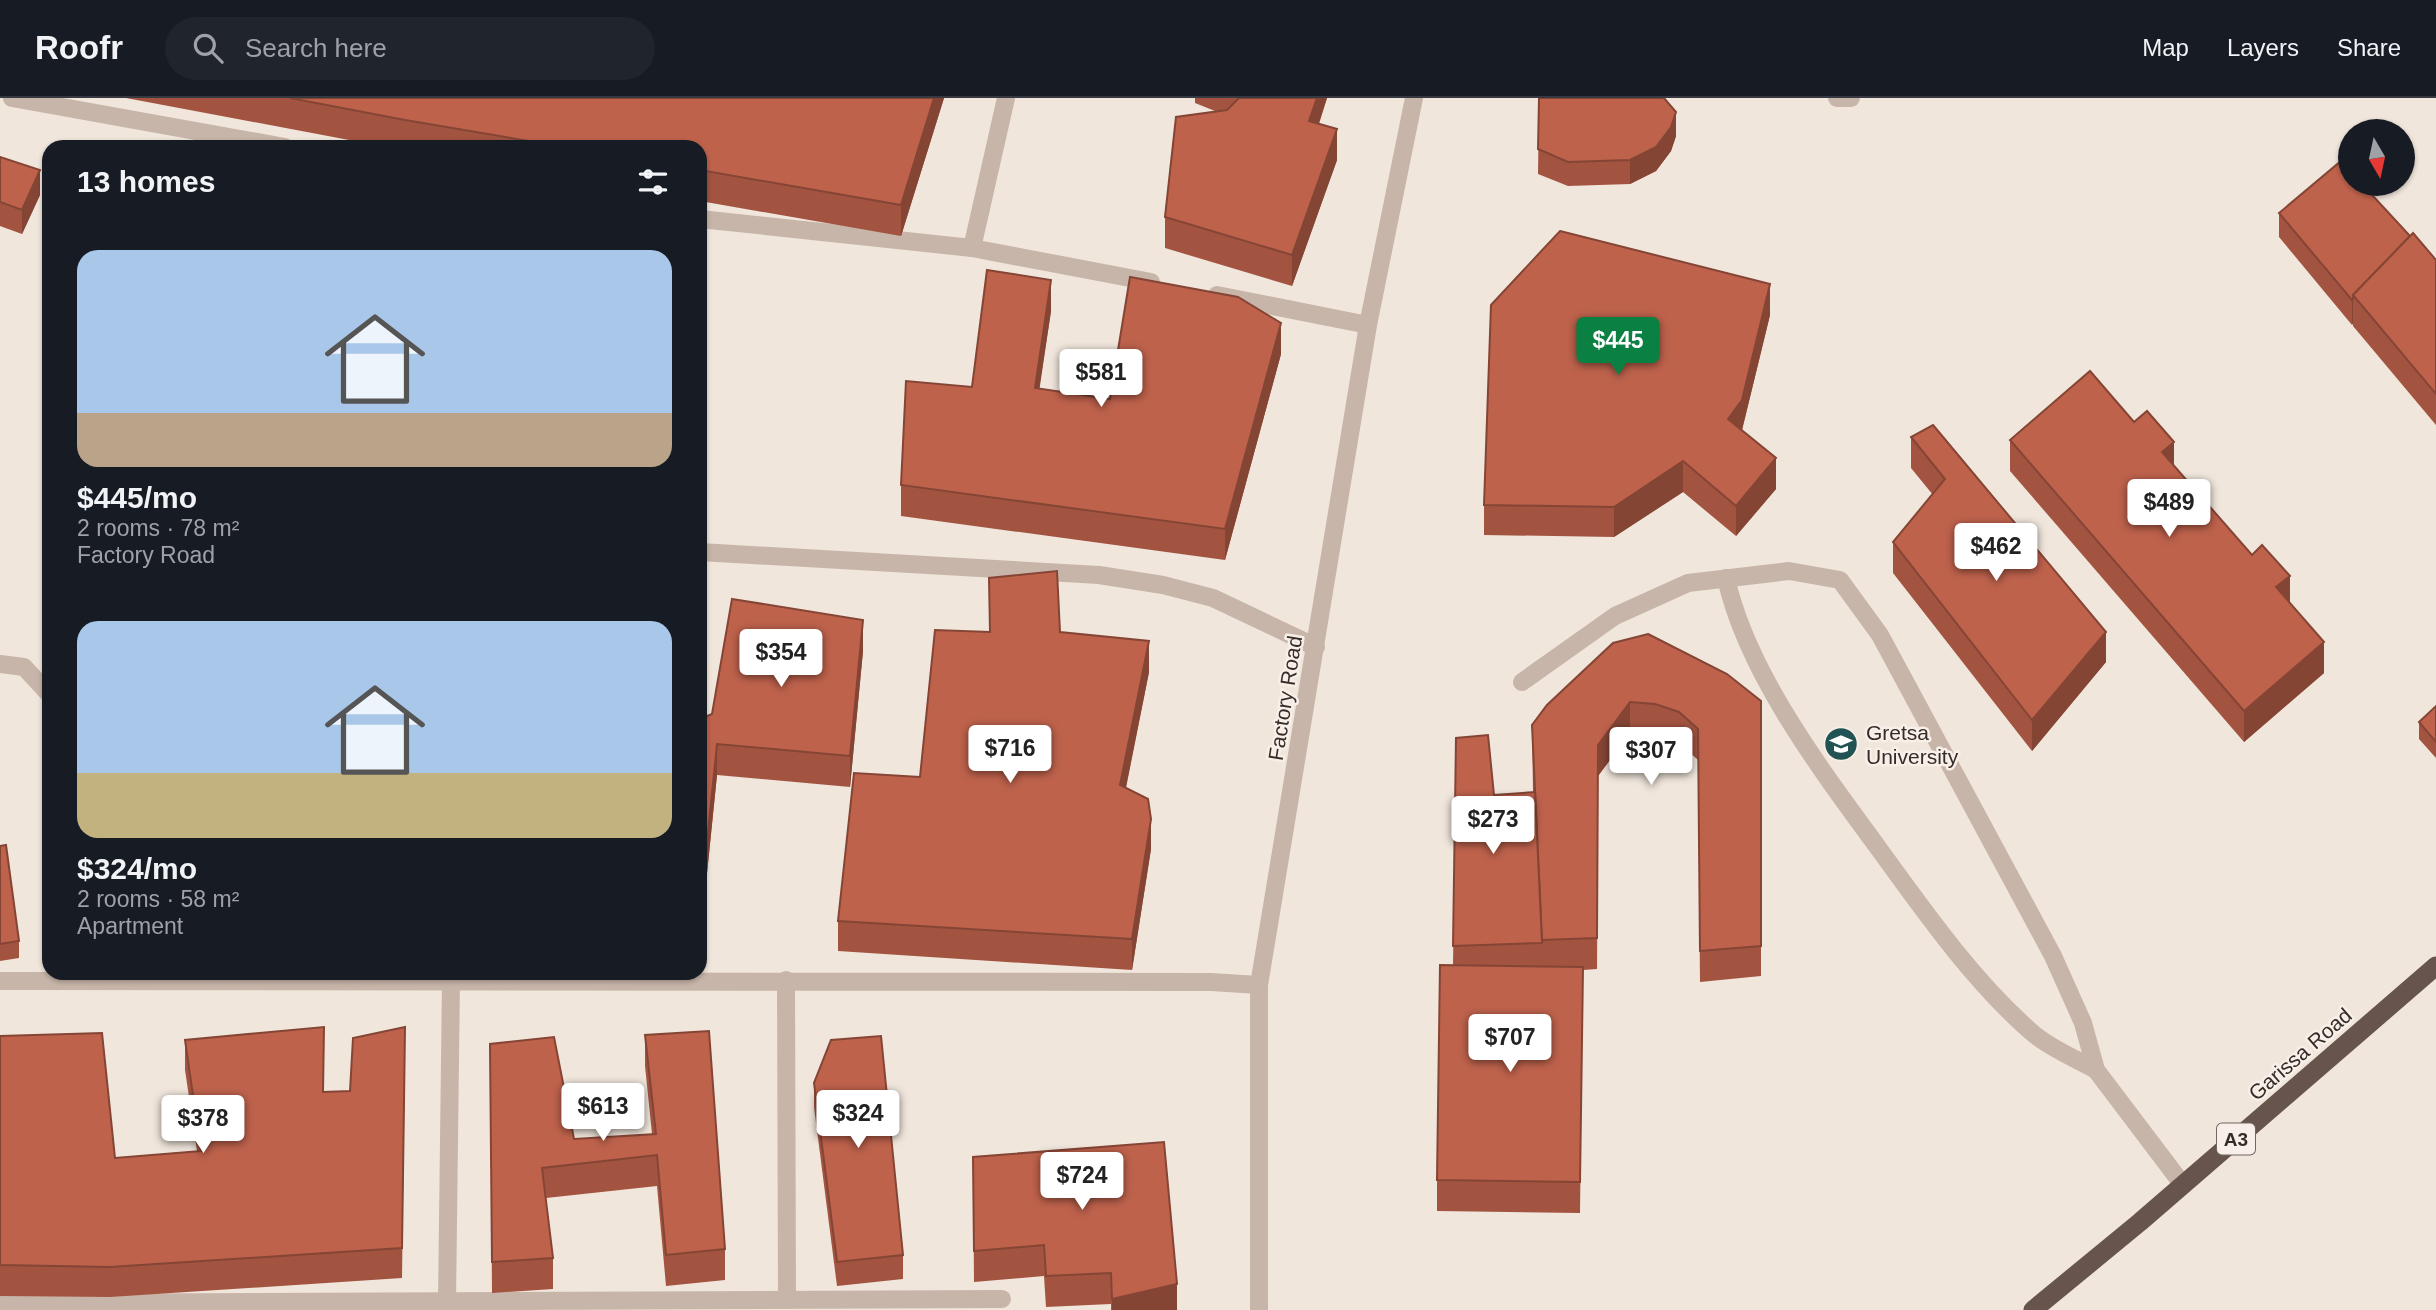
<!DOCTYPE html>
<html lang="en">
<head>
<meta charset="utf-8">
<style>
  body { margin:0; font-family:Arial,sans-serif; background:#20242c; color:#f1f3f6; height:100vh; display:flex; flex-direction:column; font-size:26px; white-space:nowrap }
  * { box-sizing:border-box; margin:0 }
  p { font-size:23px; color:#9ea1a6 }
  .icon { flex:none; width:38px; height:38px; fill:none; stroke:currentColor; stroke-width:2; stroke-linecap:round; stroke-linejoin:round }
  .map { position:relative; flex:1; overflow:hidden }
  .drawer { position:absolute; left:42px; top:42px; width:665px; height:840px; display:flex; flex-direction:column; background:#171b24; border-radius:21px; box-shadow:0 2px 5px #0004 }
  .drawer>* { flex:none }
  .needle { width:46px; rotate:171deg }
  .fabs { position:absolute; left:2338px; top:21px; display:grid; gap:14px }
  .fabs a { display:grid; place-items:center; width:77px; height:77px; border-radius:50%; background:#171b24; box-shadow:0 2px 5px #0004; font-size:35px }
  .price { position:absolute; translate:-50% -60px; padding:0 16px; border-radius:7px; background:#fff; color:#222; font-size:23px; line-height:46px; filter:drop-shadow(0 2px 4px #0008) }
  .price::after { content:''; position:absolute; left:50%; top:42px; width:21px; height:16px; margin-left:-10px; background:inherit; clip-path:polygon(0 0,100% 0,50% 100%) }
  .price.on { background:#0b8043; color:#fff }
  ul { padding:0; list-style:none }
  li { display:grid; align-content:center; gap:14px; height:371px; padding:0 35px }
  li span { display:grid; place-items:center; height:217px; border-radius:21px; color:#555 }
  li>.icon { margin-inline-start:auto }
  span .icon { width:126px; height:126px; fill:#fffc; stroke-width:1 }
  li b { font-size:30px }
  h2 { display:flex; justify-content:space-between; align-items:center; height:84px; padding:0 35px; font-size:30px }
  header { display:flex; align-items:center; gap:42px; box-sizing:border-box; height:98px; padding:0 35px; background:#171b24; border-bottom:2px solid #363941 }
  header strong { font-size:33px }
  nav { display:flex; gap:38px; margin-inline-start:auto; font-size:24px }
  .search { width:490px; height:63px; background:#20242c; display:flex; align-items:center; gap:18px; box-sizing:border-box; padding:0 24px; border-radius:38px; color:#9ea1a6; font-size:26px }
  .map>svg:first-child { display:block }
</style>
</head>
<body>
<header>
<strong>Roofr</strong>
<div class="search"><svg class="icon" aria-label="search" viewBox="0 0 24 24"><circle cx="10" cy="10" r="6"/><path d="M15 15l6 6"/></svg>Search here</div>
<nav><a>Map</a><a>Layers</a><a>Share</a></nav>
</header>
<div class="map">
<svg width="2436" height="1212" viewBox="0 0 2436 1212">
  <rect width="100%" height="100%" fill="#f0e6dc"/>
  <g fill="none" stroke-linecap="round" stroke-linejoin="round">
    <g stroke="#c8b5a9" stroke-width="18">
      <path d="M1837 0H1851"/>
      <path d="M1726 480C1747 575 1822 673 1879 751 1924 813 1971 880 2028 931 2046 948 2074 960 2096 972"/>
      <path d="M1522 584 1615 518 1688 485 1789 473 1840 482 1880 537 2053 858 2083 925 2096 972 2183 1087"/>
    </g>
    <g stroke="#c8b5a9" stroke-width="18">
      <path d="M12 0 285 49"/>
      <path d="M700 121 972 150 1151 184"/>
      <path d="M972 150 1006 0"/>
      <path d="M1217 197 1368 227"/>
      <path d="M700 454 1099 477 1163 487 1213 500 1316 549"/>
      <path d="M0 566 24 569 49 596"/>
      <path d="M786 882 787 1202"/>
      <path d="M0 883 1211 884 1259 887"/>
      <path d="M447 1204 451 882"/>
      <path d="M0 1205 1002 1201"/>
      <path d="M1259 1212V887L1368 227 1414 0"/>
    </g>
    <path stroke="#66544d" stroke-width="19" d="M2033 1212 2140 1124 2436 868"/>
  </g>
  <g fill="#a35441">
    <path d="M126 0H944L901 138 700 103V49H386Z"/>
    <path d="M1195 0H1327L1319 26 1337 62 1292 188 1165 150V119L1215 13 1195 5Z"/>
    <path d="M1539 0 1676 38 1671 53 1656 73 1630 86 1568 88 1538 76Z"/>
    <path d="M0 59 40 97 22 136 0 128Z"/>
    <path d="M2279 115 2410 138 2436 162V327L2353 228V225L2352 227 2279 139Z"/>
    <path d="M1051 213 1039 291 1110 301 1281 256 1225 462 901 418V387L972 289Z"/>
    <path d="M1770 217 1742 332 1776 391 1736 438 1683 394 1614 439 1484 437V407Z"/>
    <path d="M1911 339 2106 564 2032 653 1893 475V444L1933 397 1911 370Z"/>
    <path d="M2010 342 2174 368 2290 504 2324 575 2244 644 2010 373Z"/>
    <path d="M989 480 1060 534 1149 574 1126 690 1151 751 1132 872 838 853V823L920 679 990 534Z"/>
    <path d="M1613 545 1761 603V878L1700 884 1698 662 1679 645 1655 636 1630 635 1598 678 1597 871 1583 872 1580 1115 1437 1113V1082L1453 867 1456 640 1494 697 1533 694 1532 627Z"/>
    <path d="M863 553 850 689 717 677 700 844V621Z"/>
    <path d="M2436 608V660L2419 641V624Z"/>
    <path d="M0 748 19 843V860L0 863Z"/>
    <path d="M171 875H189L171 877Z"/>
    <path d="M645 937 725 1151V1182L666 1188 657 1088 546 1100 553 1160V1191L492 1195 490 946 574 1041 652 1036 645 968Z"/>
    <path d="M0 938 115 1060 197 1053 185 972V942L323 994 350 993 405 960 402 1180 110 1199 0 1198Z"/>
    <path d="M814 985 903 1157V1181L837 1188 814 1009Z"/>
    <path d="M973 1059 1177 1212H1111V1206L1046 1209 1044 1178 974 1184Z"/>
  </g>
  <g fill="#854535">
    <path d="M934 0H944L901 138V107Z"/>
    <path d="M1317 0H1327L1309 54V23Z"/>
    <path d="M1676 14V38L1671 53 1656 73 1630 86V62Z"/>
    <path d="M1337 31V62L1292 188V157Z"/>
    <path d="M40 72V97L22 136V112Z"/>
    <path d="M1051 182V213L1035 321V290Z"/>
    <path d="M1770 186V217L1742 332 1728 321Z"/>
    <path d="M2353 201V225L2352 227V202Z"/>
    <path d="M1281 225V256L1225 462V431Z"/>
    <path d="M2174 344V375L2162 354Z"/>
    <path d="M1776 360V391L1736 438V408Z"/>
    <path d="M1683 363V394L1614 439V409Z"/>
    <path d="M2290 478V509L2276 489Z"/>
    <path d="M863 522V553L850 689V658Z"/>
    <path d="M2106 534V564L2032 653V622Z"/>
    <path d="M1149 543V574L1120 718V687Z"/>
    <path d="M2324 544V575L2244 644V613Z"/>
    <path d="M1630 604V635L1598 678 1597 871 1598 647Z"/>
    <path d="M717 646V677L700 844V813Z"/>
    <path d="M1151 721V751L1132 872V841Z"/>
    <path d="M1177 1186V1212H1112V1201Z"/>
  </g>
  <g fill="#be624c" stroke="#854535" stroke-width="2">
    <path d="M290 0H934L901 107 700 72V49H564L405 22Z"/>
    <path d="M1239 0H1317L1309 23 1337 31 1292 157 1165 119 1176 19 1227 12Z"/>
    <path d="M1539 0H1664L1676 14 1671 29 1656 49 1630 62 1568 64 1538 51Z"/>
    <path d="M0 59 40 72 22 112 0 104Z"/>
    <path d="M2341 63 2350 73V86H2362L2410 138 2353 197V201L2352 202 2279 115Z"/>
    <path d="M1560 133 1770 186 1742 302 1728 321 1776 360 1736 408 1683 363 1614 409 1484 407 1491 207Z"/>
    <path d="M2413 135 2436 162V296L2353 197Z"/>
    <path d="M987 172 1051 182 1035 290 1110 301 1130 179 1238 199 1281 225 1225 431 901 387 906 283 972 289Z"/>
    <path d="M2090 273 2134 324 2147 313 2174 344 2162 354 2252 457 2262 447 2290 478 2276 489 2324 544 2244 613 2010 342Z"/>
    <path d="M1933 327 2106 534 2032 622 1893 444 1945 381 1911 339Z"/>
    <path d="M1057 473 1060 534 1149 543 1120 687 1148 701 1151 721 1132 841 838 823 854 675 920 679 935 532 990 534 989 480Z"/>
    <path d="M732 501 863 522 850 658 717 646 700 813V621L712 616Z"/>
    <path d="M1648 536 1727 576 1761 603V848L1700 853 1698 631 1679 614 1655 606 1630 604 1598 647 1597 840 1542 842 1532 627 1547 607 1613 545Z"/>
    <path d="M2436 608V644L2419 624Z"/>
    <path d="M1488 637 1494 697 1535 694 1542 845 1453 848 1456 640Z"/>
    <path d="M6 747 19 843 0 846V748Z"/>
    <path d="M1440 867 1583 869 1580 1084 1437 1082Z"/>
    <path d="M324 929 323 994 350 993 353 940 405 929 402 1150 110 1169 0 1167V938L102 935 115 1060 201 1053 185 942Z"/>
    <path d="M709 933 725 1151 666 1157 657 1057 542 1070 553 1160 492 1164 490 946 554 939 574 1041 656 1036 645 937Z"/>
    <path d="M881 938 903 1157 837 1164 814 985 831 942Z"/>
    <path d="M1164 1044 1177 1186 1112 1201 1111 1175 1046 1178 1044 1147 974 1153 973 1059Z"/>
  </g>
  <defs>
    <g id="university-disc" transform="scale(1.75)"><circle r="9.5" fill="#215354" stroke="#f8f0e8"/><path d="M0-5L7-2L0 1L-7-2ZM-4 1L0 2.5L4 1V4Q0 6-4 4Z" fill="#fff"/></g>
  </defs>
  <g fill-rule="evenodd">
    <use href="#university-disc" x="1841" y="646"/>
  </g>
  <g text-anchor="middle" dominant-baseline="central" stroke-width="5" stroke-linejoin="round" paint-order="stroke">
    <rect fill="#f8f0e8" stroke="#706762" stroke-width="2" x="2217" y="1025.5" width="38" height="31" rx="5"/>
    <g font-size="19" font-weight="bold" fill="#352c28">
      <text x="2236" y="1041">A3</text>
    </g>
    <g font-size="21" fill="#352c28" stroke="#f8f0e8">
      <text transform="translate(1285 600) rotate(-81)">Factory Road</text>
      <text transform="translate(2300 956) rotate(-41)">Garissa Road</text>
    </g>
    <g font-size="21" fill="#352c28" stroke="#f8f0e8" text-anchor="start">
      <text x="1866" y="634">Gretsa<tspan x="1866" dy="24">University</tspan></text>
    </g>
  </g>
</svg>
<div class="fabs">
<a><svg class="needle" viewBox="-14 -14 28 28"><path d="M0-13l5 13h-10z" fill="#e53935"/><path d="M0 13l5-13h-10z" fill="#9ea1a6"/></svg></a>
</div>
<b class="price on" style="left:1618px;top:279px">$445</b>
<b class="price" style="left:1101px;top:311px">$581</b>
<b class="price" style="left:2169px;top:441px">$489</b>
<b class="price" style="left:1996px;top:485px">$462</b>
<b class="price" style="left:781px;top:591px">$354</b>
<b class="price" style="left:1010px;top:687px">$716</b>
<b class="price" style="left:1651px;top:689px">$307</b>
<b class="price" style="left:1493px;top:758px">$273</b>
<b class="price" style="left:1510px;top:976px">$707</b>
<b class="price" style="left:603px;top:1045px">$613</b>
<b class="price" style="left:858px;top:1052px">$324</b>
<b class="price" style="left:203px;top:1057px">$378</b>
<b class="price" style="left:1082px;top:1114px">$724</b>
<section class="drawer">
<h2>13 homes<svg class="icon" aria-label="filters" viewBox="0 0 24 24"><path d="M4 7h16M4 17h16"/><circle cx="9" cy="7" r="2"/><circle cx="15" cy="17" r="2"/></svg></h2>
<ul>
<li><span style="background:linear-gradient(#a9c7e8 75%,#b9a48a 0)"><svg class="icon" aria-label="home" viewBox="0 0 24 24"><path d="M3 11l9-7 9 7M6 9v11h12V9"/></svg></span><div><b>$445/mo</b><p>2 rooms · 78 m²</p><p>Factory Road</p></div></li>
<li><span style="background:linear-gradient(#a9c7e8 70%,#c2b280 0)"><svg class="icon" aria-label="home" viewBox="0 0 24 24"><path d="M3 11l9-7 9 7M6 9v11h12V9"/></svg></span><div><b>$324/mo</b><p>2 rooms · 58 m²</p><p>Apartment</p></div></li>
</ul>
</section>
</div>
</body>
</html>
